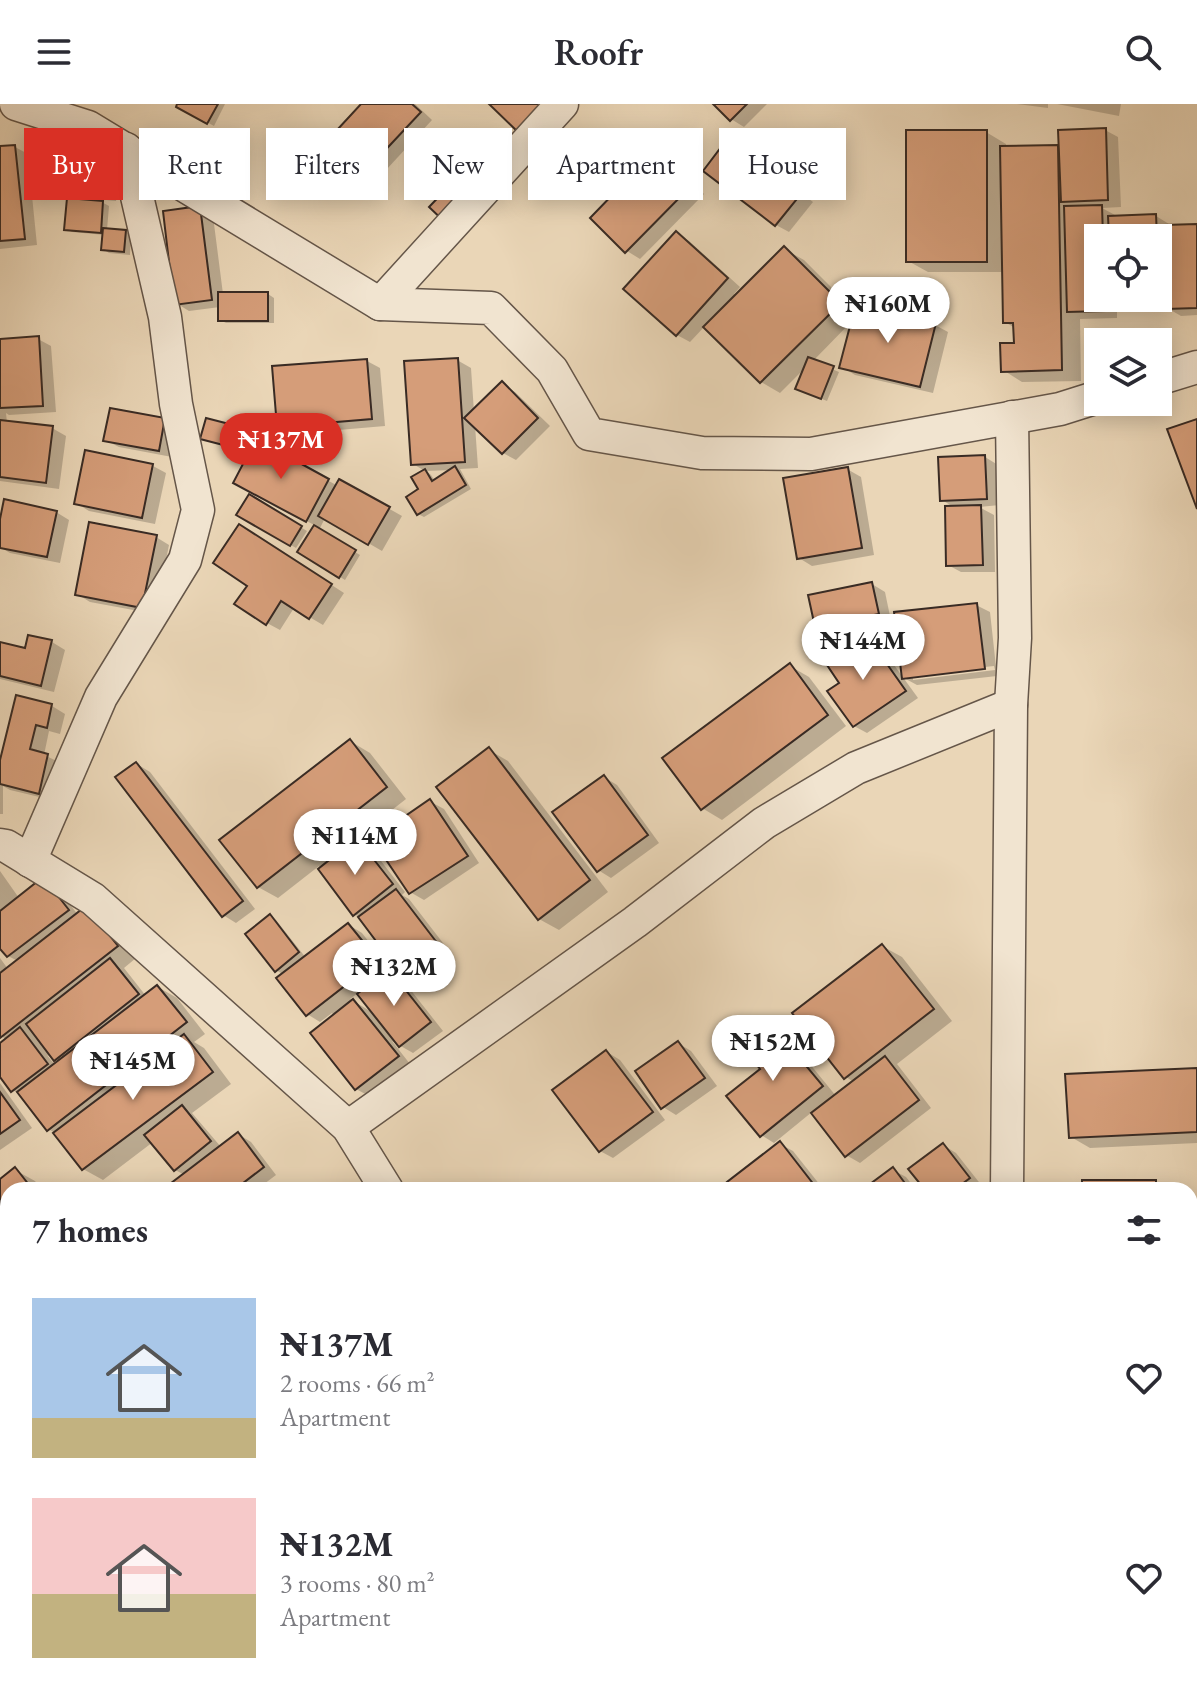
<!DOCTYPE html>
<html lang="en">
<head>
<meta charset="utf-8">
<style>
  body { margin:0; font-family:"EB Garamond",serif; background:#f7f7f7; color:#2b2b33; height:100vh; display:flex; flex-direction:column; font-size:30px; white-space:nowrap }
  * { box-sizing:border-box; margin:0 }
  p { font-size:26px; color:#7c7c81 }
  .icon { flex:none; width:44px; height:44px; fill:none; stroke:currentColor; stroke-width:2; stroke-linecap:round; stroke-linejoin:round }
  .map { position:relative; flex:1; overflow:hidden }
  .sheet { position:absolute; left:0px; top:1078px; width:1198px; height:512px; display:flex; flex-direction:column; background:#fff; border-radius:24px 24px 0 0; box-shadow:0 4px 20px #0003 }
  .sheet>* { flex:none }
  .guide { position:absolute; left:24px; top:24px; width:1150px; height:72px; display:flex; gap:16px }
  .buttons { position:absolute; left:1084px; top:120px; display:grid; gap:16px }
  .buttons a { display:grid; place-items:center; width:88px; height:88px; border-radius:0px; background:#fff; box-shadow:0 4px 20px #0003; font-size:40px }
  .price { position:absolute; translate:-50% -68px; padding:0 18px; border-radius:28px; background:#fff; color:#222; font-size:26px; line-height:52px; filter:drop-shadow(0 2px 4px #0008) }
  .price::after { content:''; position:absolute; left:50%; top:48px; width:24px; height:18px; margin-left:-12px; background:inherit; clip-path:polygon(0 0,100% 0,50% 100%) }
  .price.selected { background:#d93025; color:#fff }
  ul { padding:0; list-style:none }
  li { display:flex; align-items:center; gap:24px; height:200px; padding:0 32px }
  li span { display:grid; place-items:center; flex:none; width:224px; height:160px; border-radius:0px; color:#555 }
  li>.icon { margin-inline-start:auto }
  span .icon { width:96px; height:96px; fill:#fffc; stroke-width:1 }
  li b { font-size:34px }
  h2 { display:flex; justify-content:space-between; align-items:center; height:96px; padding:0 32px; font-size:34px }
  .pill { padding:0 28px; border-radius:0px; background:#fff; box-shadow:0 4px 20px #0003; font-size:28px; line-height:72px }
  .pill.selected { background:#d93025; color:#fff }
  header { display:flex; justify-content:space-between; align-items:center; height:104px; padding:0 32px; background:#fff; font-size:36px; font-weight:600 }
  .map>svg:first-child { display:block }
</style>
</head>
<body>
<header><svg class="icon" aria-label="menu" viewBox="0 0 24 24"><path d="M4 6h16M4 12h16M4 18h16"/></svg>Roofr<svg class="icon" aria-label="search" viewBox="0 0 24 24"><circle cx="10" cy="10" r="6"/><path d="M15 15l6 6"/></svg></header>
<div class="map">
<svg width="1197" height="1590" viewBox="0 0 1197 1590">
  <rect width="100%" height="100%" fill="#ead6b7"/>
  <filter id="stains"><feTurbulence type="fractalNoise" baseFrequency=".0025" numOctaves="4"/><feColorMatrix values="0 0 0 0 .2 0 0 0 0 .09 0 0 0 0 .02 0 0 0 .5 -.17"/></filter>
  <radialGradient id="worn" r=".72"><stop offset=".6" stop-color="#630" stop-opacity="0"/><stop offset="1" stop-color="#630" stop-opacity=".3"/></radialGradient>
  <g fill="#0003" fill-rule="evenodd">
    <path d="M180 0H225L214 22 178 2Z"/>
    <path d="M364 0H415L432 16 375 78 362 70Z"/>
    <path d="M716 0H767L744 23 731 15Z"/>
    <path d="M1017 0H1048V4Z"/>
    <path d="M1057 0H1121L1119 12Z"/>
    <path d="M1105 26 1118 33 1121 103 1102 104 1115 111V114L1156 112 1169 120V123L1197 122V211L1181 212 1169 205 1127 206 1117 200V214L1080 215 1081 277 1022 278 1003 266 1016 241 1015 224 1005 218 1004 168H928L908 157 986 28 1006 40V44L1057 43 1061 46ZM1098 134H1158V194H1098Z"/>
    <path d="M729 37 742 44 813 98 789 128 776 121 706 66Z"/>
    <path d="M15 43 28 50 30 74 107 49 120 56 116 97 96 95 109 102 107 126 125 127 131 131 130 151 109 149 103 145 105 131 72 128 66 124 70 92 45 90 31 82 37 141 0 145V44Z"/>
    <path d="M656 49 669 57 704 90 640 155 627 147 592 114Z"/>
    <path d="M200 104 213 112 223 190H268L274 194V219H226L220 216V203L189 207 176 199Z"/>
    <path d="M676 129 689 137 740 183 734 190 737 192 784 145 804 156 855 207 935 221 948 228 933 289 855 271 842 263 853 216 813 257 839 268 827 297 803 287 805 264 780 289 761 278 705 222 690 238 677 231 626 185Z"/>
    <path d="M38 235 51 242 56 308 9 311 6 309 7 319 52 324 66 332 59 385 0 377V237Z"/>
    <path d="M457 256 471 264 474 308 502 280 515 288 550 322 516 356 503 349 475 321 478 364 460 365 471 385 424 413 418 410 421 386 425 367 413 360ZM453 366 435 377 431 371 426 367Z"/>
    <path d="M367 257 380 264 385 322 292 330 279 322Z"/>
    <path d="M164 316 172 353 119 343 105 336Z"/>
    <path d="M236 324 242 328 237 345 208 337 202 334Z"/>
    <path d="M257 338 338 382 340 377 402 412 382 447 325 414 319 426 360 451 345 476 300 448 316 422 249 386Z"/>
    <path d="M87 348 153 362 166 369 155 420 89 407 76 399Z"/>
    <path d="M985 353 998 361 1000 401 979 403 994 411 995 468H961L948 461 955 404 942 396Z"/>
    <path d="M847 365 861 373 874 451 812 462 799 454Z"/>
    <path d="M250 393 307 427 296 444 239 410Z"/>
    <path d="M56 408 69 416 60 459 10 449 0 443V425Z"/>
    <path d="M253 430 344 489 323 521 294 504 280 526 267 519 250 481Z"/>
    <path d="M156 433 169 441 155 510 90 498 77 490Z"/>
    <path d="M872 480 885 488 891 517 830 530 817 522Z"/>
    <path d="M976 501 990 508 997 572 917 581 904 574ZM994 562 995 566 913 576V571Z"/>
    <path d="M30 533 52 538 65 546 54 588 0 575V540L26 547Z"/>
    <path d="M868 535 881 543 918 594 867 629 854 622 842 579Z"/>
    <path d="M790 562 809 573 846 622 722 716 702 704Z"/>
    <path d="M17 594 52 602 65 610 60 630 49 627 44 651 61 659 52 696 10 686 3 682V710H0V665Z"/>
    <path d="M350 637 370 649 406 695 355 735 371 744 405 788 402 791 409 795 453 852 418 879 404 871 361 814 354 810 319 762 278 794 258 783Z"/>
    <path d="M489 646 508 657 608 788 559 826 539 815Z"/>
    <path d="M137 660 150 668 255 805 236 819 223 811Z"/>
    <path d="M604 673 617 681 659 739 611 774 598 766Z"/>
    <path d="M431 698 444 705 479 759 424 796 410 788Z"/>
    <path d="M0 767 19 794 57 783 78 811 86 805 136 854 124 864 146 892 158 883 177 894 205 930 194 938 204 944 231 980 192 1009 221 1043 238 1030 251 1038 276 1071 256 1086H165L185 1071 175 1066 153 1038 103 1076 83 1065 57 1030 48 1025 22 992 13 986 0 970V941L7 936 0 931V854L8 865 18 857 8 852 0 841ZM47 951 60 958 55 961Z"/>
    <path d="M270 813 276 816 306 854 349 821 362 829 390 865 387 866 402 875 443 927 413 949 392 937 410 960 369 992 356 985 334 912 332 909 320 918 307 910 284 871 276 866ZM358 889 375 910 350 895Z"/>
    <path d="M882 842 902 853 952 917 897 960 931 1004 860 1059 846 1051 812 1008 774 1039 761 1031 763 965 774 924 787 932 836 992 854 978 846 973Z"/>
    <path d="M678 939 691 947 717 982 676 1011 663 1003Z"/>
    <path d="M607 948 620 956 665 1016 613 1054 600 1047Z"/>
    <path d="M1197 966V1039L1090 1044 1071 1033Z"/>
    <path d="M0 979 32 1024 0 1046Z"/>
    <path d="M780 1040 793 1047 824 1086H736Z"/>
    <path d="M943 1041 956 1049 982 1082 977 1086H927Z"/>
    <path d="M15 1066 35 1077 42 1086H8V1183L0 1189V1077Z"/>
    <path d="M893 1066 906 1073 916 1086H866Z"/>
    <path d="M1156 1078 1169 1086H1084Z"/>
    <rect x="1190" y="1287" width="7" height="64"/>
    <path d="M1190 1522 1197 1526V1590H1072L1071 1582H1190Z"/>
    <path d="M8 1554V1582H33L24 1590H12L0 1580V1561Z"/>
    <path d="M358 1582H382L372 1590Z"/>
    <path d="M621 1582H700L701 1590H622Z"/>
    <path d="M736 1582H810L811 1590H737Z"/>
  </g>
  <g fill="#d59d79" stroke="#392b24" stroke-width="2">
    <path d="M177 0H218L207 20 176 3Z"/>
    <path d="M361 0H412L421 8 361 72 325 39Z"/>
    <path d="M489 0H549L520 30Z"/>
    <path d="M713 0H747L730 17Z"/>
    <path d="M1106 24 1108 96 1061 98 1058 26Z"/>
    <rect x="906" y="26" width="81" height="132"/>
    <path d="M498 31 517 49 448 121 429 103Z"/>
    <path d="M728 34 801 90 775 122 703 67Z"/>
    <path d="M33 40 107 47 103 90 30 84Z"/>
    <path d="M15 41 25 135 0 137V42Z"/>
    <path d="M1058 41 1062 266 1001 268 1000 239H1014L1013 219H1003L1000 42Z"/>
    <path d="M655 47 692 81 625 149 590 114Z"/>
    <path d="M67 94 103 97 101 129 64 126Z"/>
    <path d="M1102 101 1103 134H1098V194H1104L1105 207 1067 208 1064 102Z"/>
    <path d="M200 102 212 196 174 201 163 107Z"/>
    <path d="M1156 110 1157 134H1109L1108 112Z"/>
    <path d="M1197 120V204L1166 205 1164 121Z"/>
    <path d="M103 124 126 126 124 148 101 146Z"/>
    <path d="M676 127 728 174 676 232 623 185Z"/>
    <path d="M784 142 841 199 760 279 703 223Z"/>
    <path d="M1158 154 1160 198 1112 200 1111 194H1158Z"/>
    <rect x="218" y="188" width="50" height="29"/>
    <path d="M856 199 936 219 920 283 839 264Z"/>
    <path d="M39 232 43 302 0 304V235Z"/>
    <path d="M808 253 834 262 821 295 795 285Z"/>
    <path d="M458 254 465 358 411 361 404 257Z"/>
    <path d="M367 255 372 315 277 323 272 262Z"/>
    <path d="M502 277 538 314 502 350 464 314Z"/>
    <path d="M110 304 165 314 159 347 103 337Z"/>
    <path d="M206 314 237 322 231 343 200 335Z"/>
    <path d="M1197 315V405L1167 325Z"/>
    <path d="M0 316 53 322 46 379 0 373Z"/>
    <path d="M256 335 329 375 306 418 233 379Z"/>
    <path d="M85 346 153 360 142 414 74 400Z"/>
    <path d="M985 351 987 395 940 397 938 353Z"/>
    <path d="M455 362 466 381 417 411 406 393 418 385 411 373 425 365 432 377Z"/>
    <path d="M848 363 862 444 797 455 783 374Z"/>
    <path d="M339 375 390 403 368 441 318 412Z"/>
    <path d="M249 390 302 422 290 442 236 411Z"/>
    <path d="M4 395 57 407 47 453 0 444V415Z"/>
    <path d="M981 401 983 461 946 462 945 402Z"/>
    <path d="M89 418 157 431 142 504 75 491Z"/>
    <path d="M239 420 332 480 309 515 281 497 266 521 234 500 247 482 213 459Z"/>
    <path d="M314 421 356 446 339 474 297 448Z"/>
    <path d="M872 478 879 510 815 523 808 491Z"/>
    <path d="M977 499 985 565 902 575 894 508Z"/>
    <path d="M28 531 52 536 41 582 0 572V538L25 544Z"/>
    <path d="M868 533 906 587 853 623 827 587 839 579 827 561Z"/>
    <path d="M790 559 828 611 701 706 662 654Z"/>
    <path d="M16 591 52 600 47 624 36 621 30 645 48 650 39 690 0 680V656Z"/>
    <path d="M350 635 387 683 257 784 219 736Z"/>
    <path d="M489 643 590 776 538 816 436 683Z"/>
    <path d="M136 658 243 797 222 813 115 673Z"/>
    <path d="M604 671 648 731 597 768 552 708Z"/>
    <path d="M430 695 468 752 409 790 372 735Z"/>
    <path d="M357 734 393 780 353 812 318 765Z"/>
    <path d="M43 773 69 806 7 853 0 845V807Z"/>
    <path d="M396 785 441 844 403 873 358 813Z"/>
    <path d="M86 802 118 842 0 934V869Z"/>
    <path d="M270 810 299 848 275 868 245 830Z"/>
    <path d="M348 819 378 856 306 912 276 874Z"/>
    <path d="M882 840 934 905 844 975 792 909Z"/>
    <path d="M110 854 139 890 54 957 26 920Z"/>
    <path d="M389 865 431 918 399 943 357 890Z"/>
    <path d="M157 881 187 918 47 1027 17 988Z"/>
    <path d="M353 895 399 952 355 986 310 929Z"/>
    <path d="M773 922 823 982 760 1033 726 992 760 965 744 945Z"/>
    <path d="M20 923 48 960 11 988 0 973V939Z"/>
    <path d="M184 930 213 968 82 1066 53 1029Z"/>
    <path d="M678 937 705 974 661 1005 635 967Z"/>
    <path d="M606 946 653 1008 599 1048 552 986Z"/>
    <path d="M885 952 919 996 845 1053 811 1009Z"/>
    <path d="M1197 964V1028L1069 1034 1065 970Z"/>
    <path d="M0 988 20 1016 0 1030Z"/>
    <path d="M182 1001 211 1037 174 1067 144 1031Z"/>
    <path d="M238 1028 264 1063 234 1086H162Z"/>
    <path d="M780 1037 818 1086H734L727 1078Z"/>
    <path d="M943 1039 970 1074 954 1086H925L908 1065Z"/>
    <path d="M15 1063 33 1086H8V1157L0 1163V1075Z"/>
    <path d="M893 1063 910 1086H862Z"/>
    <rect x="1082" y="1076" width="74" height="10"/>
    <path d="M1195 1178H1197V1268H1190V1211H1196Z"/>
    <path d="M8 1208V1257L3 1261 0 1258V1214Z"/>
    <rect x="1190" y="1285" width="7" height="60"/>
    <path d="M1190 1531 1197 1550V1590H1130L1127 1582H1190Z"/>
    <path d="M8 1551V1582H12L5 1588 0 1583V1558Z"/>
    <path d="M618 1582H683L685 1590H620Z"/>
    <path d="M733 1582H793L795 1590H735Z"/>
    <path d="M1069 1582H1116L1117 1590H1070Z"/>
  </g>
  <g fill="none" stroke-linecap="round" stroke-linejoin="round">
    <g stroke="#655649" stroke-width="35">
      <g id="minor">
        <path d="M16 0 88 23 380 200 491 204 552 266 589 330 702 349 811 350 1060 305 1098 293"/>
        <path d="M380 200 562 0"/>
        <path d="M1158 275 1197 263"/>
        <path d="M0 741 6 742 93 795 348 1023 387 1086"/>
        <path d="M30 757 101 593 185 456 198 406 176 300 165 213 126 45"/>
        <path d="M348 1023 635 818 764 719 856 664 1011 601"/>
        <path d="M1007 1086 1011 601 1015 534 1012 313"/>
        <path d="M0 1418 8 1427"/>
        <path d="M132 1582 137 1590"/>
        <path d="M1010 1582 1012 1590"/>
        <path d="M464 1590 475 1582"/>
      </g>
    </g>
    <use href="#minor" stroke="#f1e4d0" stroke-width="32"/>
  </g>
  <rect width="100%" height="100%" filter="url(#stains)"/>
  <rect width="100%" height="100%" fill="url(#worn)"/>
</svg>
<div class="buttons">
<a><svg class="icon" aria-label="locate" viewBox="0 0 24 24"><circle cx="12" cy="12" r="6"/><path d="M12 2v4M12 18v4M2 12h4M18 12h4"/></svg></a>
<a><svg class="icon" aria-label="layers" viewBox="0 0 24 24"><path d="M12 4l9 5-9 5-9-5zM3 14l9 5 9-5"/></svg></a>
</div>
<b class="price" style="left:888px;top:241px">₦160M</b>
<b class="price selected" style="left:281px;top:377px">₦137M</b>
<b class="price" style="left:863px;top:578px">₦144M</b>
<b class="price" style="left:355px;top:773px">₦114M</b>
<b class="price" style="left:394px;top:904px">₦132M</b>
<b class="price" style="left:773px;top:979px">₦152M</b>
<b class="price" style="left:133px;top:998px">₦145M</b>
<div class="guide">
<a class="pill selected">Buy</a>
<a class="pill">Rent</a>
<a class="pill">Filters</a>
<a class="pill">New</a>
<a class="pill">Apartment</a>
<a class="pill">House</a>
</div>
<section class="sheet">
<h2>7 homes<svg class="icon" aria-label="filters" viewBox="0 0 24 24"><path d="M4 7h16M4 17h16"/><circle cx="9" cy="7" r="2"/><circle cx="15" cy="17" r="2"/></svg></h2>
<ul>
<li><span style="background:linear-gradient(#a9c7e8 75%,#c2b280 0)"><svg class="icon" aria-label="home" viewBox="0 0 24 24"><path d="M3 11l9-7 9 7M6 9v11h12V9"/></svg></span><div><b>₦137M</b><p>2 rooms · 66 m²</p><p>Apartment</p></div><svg class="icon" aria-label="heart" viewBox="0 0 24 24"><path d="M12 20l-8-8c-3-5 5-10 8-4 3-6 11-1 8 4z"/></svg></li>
<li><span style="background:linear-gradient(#f6c9c9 60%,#c2b280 0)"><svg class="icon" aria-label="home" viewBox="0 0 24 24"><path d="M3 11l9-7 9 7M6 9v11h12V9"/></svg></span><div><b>₦132M</b><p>3 rooms · 80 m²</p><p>Apartment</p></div><svg class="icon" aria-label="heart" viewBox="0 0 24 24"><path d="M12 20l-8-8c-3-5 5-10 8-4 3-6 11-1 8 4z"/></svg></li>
</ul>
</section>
</div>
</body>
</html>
